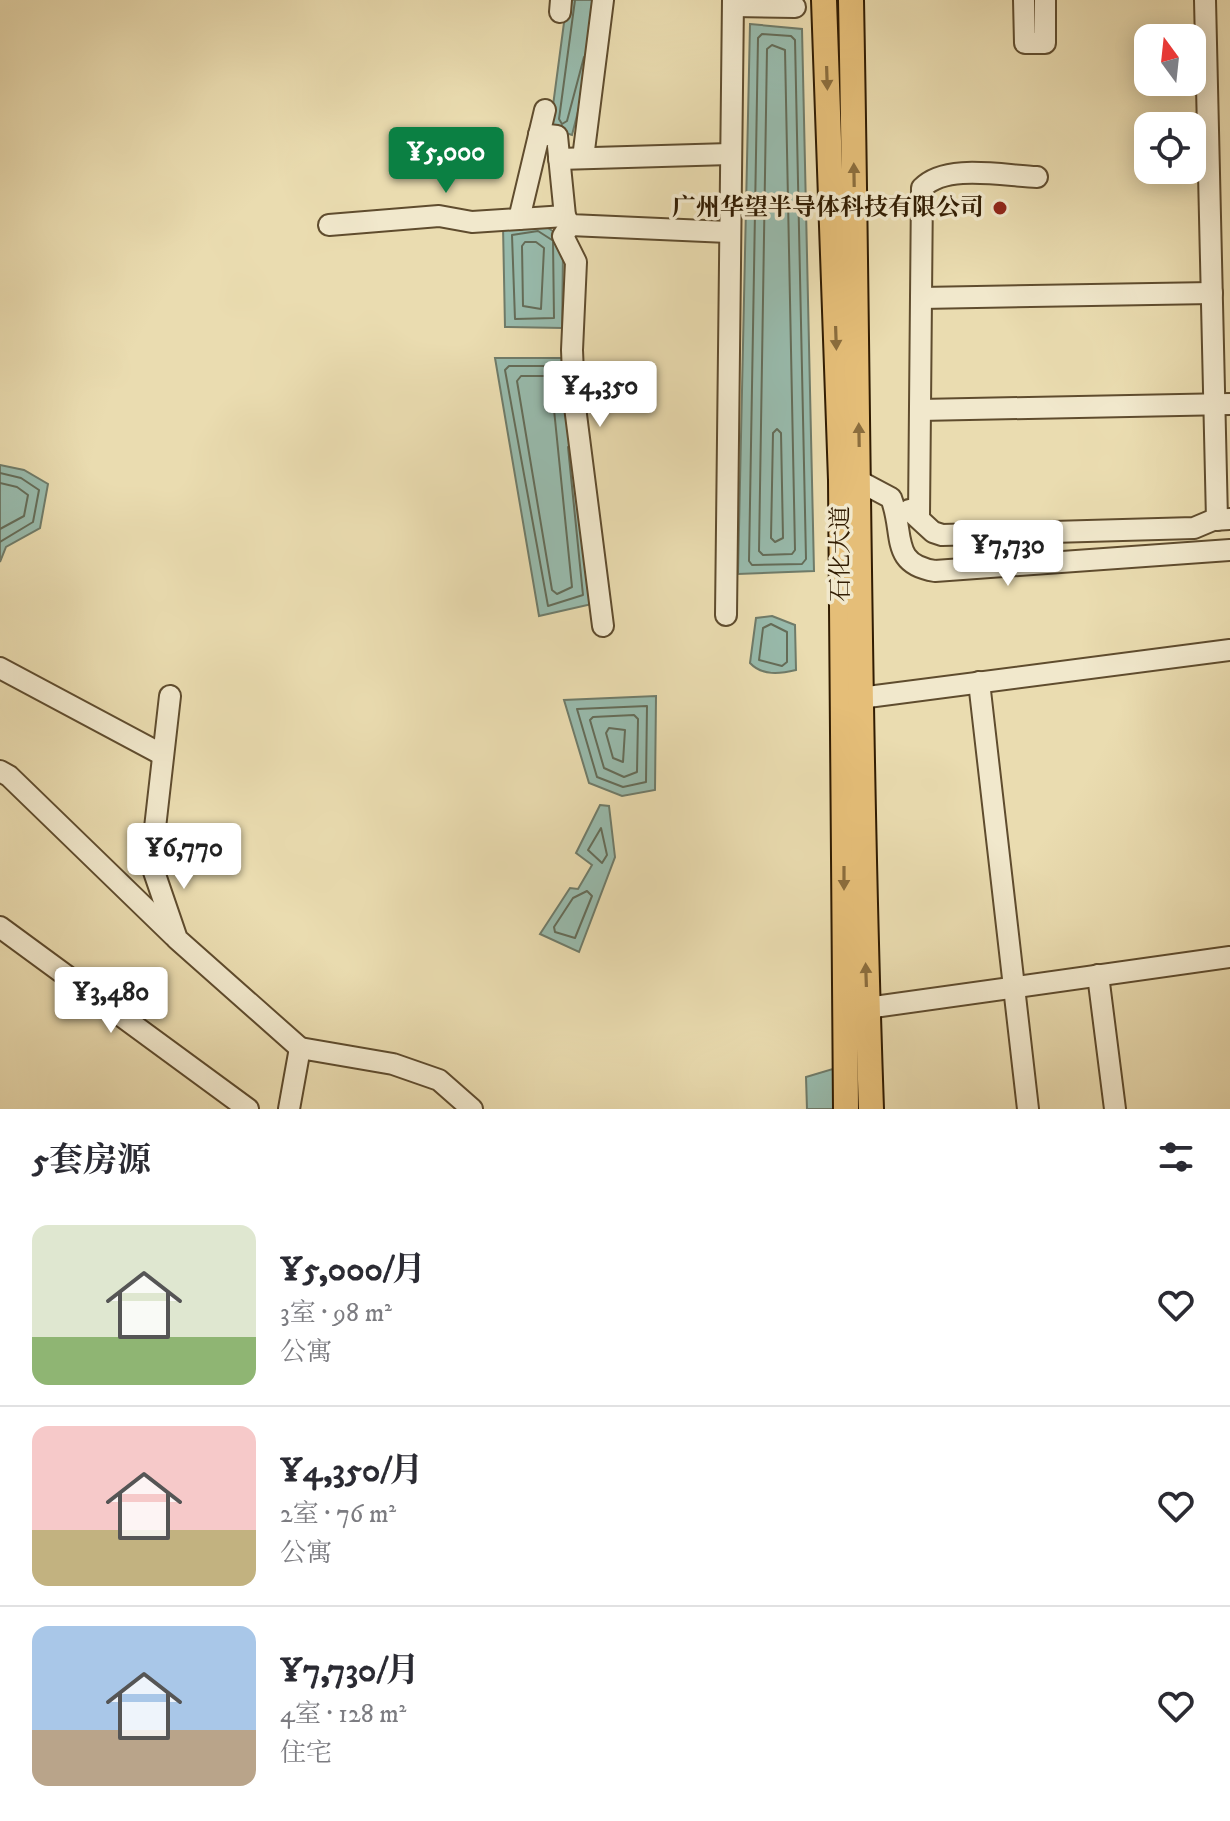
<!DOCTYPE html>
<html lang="zh">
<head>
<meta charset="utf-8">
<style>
  body { margin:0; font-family:"IM FELL DW Pica","Noto Serif SC",serif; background:#f7f7f7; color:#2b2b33; height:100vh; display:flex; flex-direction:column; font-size:30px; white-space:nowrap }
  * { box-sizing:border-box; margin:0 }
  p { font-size:26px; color:#7c7c81 }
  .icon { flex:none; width:44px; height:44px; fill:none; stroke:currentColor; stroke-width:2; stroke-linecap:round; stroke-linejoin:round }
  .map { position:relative; height:1109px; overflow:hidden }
  .details { display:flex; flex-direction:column; background:#fff; flex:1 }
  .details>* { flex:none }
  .needle { width:52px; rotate:345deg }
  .tools { position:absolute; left:1134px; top:24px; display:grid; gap:16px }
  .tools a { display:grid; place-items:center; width:72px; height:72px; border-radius:16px; background:#fff; box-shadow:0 4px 20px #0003; font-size:40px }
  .price { position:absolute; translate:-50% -68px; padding:0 18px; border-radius:8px; background:#fff; color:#222; font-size:26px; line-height:52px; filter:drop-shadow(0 2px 4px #0008) }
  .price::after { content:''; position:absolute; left:50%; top:48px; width:24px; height:18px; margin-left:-12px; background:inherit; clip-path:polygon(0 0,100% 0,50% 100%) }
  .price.active { background:#0b8043; color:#fff }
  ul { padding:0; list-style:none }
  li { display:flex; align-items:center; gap:24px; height:200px; padding:0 32px }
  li+li { border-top:2px solid #e1e1e2 }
  li span { display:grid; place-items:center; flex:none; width:224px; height:160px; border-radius:16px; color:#555 }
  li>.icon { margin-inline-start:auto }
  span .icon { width:96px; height:96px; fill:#fffc; stroke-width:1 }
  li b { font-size:34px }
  h2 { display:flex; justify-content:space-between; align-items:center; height:96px; padding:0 32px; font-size:34px }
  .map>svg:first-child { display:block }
</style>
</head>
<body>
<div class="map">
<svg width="1230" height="1109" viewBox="0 0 1230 1109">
  <rect width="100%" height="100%" fill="#eadcb0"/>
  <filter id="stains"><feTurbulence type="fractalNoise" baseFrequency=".0025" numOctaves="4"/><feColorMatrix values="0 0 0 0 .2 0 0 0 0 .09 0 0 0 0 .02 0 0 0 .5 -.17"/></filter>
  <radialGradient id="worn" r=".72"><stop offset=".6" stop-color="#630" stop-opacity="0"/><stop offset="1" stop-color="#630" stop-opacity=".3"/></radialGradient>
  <g fill="#98bbad" stroke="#6f7b69" stroke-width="2">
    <path d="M567 0H600L598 33 572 135 550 128Z"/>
    <path d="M750 24 802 29 814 571 738 574Z"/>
    <path d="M540 223 559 235 563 254 562 328 505 327 503 226Z"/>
    <path d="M495 358H567L592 604 539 616Z"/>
    <path d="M0 465 24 470 48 484 40 528 6 547 0 562Z"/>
    <path d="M772 616 795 625 796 670C780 674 762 676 750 663L756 618Z"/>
    <path d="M656 696 655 790 622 796 589 783 564 700Z"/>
    <path d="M600 805 609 806 615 857 579 952 540 934 570 888 578 889 592 865 576 853Z"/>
    <path d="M836 1068 838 1109H807L806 1077Z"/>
  </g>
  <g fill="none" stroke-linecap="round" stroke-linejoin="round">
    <g stroke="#646c58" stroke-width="2">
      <path d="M575 0 559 119 562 124 567 121 584 57"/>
      <path d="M762 34 791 36 795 40 806 559 802 564 752 565 749 561 758 38Z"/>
      <path d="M772 45 785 50 795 550 792 554 763 555 759 551 767 49Z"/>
      <path d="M552 240 538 231 512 235 515 319 554 318 553 242"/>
      <path d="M525 242H536L544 248 541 309 523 306 522 246Z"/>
      <path d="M521 376H548L551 380 572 587 557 594 552 590 517 381Z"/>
      <path d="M561 377 557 366H509L505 370 548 606 583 595 568 447"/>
      <path d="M777 429 781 433 783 538 775 542 771 538 773 433Z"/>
      <path d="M0 473 21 478 39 490 33 522 0 542"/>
      <path d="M0 483 17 487 28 495 24 516 0 529"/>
      <path d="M771 624 787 632V662L782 666 759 660 763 628Z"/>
      <path d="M647 706 646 782 623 787 597 777 577 709Z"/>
      <path d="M634 715 638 719 637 772 624 777 604 768 590 720 593 717Z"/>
      <path d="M609 728 625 730 623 762 613 758 606 733Z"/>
      <path d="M601 828 607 855 602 863 588 850Z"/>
      <path d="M587 891 592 896 575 938 555 932 554 927 573 898Z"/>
    </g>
    <g stroke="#5f4c2e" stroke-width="24">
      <g id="minor">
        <path d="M1024 0 1025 43H1045V0"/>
        <path d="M1205 0 1217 520"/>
        <path d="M733 6 795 7"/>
        <path d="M560 12 561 0"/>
        <path d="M539 134 557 136 565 216 570 225 728 232"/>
        <path d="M583 158 603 0"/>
        <path d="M559 159 730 154"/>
        <path d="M519 219 545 110"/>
        <path d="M329 225 439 216 472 222 565 216"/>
        <path d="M570 225 563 236 576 262 572 350 574 399 603 626"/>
        <path d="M921 298 1212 293"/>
        <path d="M920 410 1230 404"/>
        <path d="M845 480 859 481 891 498C905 533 889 564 935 571L1230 550"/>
        <path d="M909 510 933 532 942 535 1194 528 1213 520 1230 519"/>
        <path d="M919 516 922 188C946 163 1004 176 1037 177"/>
        <path d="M726 615 733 0"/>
        <path d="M0 668 163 755"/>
        <path d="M979 682 1028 1109"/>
        <path d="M170 696 151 863 177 939 300 1048"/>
        <path d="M860 698 1230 650"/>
        <path d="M0 771 9 776 174 936"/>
        <path d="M0 927 248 1109"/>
        <path d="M1098 975 1115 1109"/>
        <path d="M853 1010 1230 957"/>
        <path d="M289 1109 300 1048 393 1064 439 1080 472 1109"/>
      </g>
    </g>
    <g stroke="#311c02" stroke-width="28">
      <g id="major">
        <path d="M824 0 841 480 846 1109"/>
        <path d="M851 0C858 370 858 739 871 1109"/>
      </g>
    </g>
    <use href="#minor" stroke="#f1e8cc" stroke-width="20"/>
    <use href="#major" stroke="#e5be78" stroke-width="24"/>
  </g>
  <defs><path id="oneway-solid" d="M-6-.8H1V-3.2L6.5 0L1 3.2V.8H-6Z" transform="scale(2)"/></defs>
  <g fill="#8b6d3d">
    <use href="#oneway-solid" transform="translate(827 78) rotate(88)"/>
    <use href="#oneway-solid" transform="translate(854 175) rotate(-91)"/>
    <use href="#oneway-solid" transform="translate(836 338) rotate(88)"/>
    <use href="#oneway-solid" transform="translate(859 435) rotate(-91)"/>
    <use href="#oneway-solid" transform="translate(844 878) rotate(90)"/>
    <use href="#oneway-solid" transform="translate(866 975) rotate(-92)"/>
  </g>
  <circle fill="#8f2418" stroke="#f1e8cc" stroke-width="3" cx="1000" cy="208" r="8"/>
  <g text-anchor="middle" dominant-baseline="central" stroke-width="7" stroke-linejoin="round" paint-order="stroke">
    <g font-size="24" font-weight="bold" fill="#311c02" stroke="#f1e8cc" text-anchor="end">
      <text x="984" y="208">广州华望半导体科技有限公司</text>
    </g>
    <g font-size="24" fill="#311c02" stroke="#f1e8cc">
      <text transform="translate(841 554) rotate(-90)">石化大道</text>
    </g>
  </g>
  <rect width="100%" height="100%" filter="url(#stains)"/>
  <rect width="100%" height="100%" fill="url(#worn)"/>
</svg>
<div class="tools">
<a><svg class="needle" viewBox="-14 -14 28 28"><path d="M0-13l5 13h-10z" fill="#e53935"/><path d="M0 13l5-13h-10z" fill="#7c7c81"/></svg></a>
<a><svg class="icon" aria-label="locate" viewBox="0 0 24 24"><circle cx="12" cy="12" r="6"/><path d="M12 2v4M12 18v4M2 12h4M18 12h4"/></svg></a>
</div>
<b class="price active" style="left:446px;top:195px">¥5,000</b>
<b class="price" style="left:600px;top:429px">¥4,350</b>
<b class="price" style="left:1008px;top:588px">¥7,730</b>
<b class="price" style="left:184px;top:891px">¥6,770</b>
<b class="price" style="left:111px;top:1035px">¥3,480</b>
</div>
<section class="details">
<h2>5套房源<svg class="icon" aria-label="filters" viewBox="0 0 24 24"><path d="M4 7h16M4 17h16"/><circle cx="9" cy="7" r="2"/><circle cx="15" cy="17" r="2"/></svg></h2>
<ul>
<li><span style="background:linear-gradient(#dfe7d0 70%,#8fb573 0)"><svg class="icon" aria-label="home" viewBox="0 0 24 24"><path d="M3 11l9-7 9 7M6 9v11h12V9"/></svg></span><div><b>¥5,000/月</b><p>3室 · 98 m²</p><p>公寓</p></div><svg class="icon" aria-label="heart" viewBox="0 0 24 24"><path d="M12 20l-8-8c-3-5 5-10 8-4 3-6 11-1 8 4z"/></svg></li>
<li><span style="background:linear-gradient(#f6c9c9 65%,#c2b280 0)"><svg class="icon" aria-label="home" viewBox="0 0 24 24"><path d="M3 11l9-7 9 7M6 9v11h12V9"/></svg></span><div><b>¥4,350/月</b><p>2室 · 76 m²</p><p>公寓</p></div><svg class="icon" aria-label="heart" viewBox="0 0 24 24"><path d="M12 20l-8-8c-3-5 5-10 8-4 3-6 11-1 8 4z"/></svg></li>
<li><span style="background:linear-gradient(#a9c7e8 65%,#b9a48a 0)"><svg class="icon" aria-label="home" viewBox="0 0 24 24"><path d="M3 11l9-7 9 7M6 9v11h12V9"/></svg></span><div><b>¥7,730/月</b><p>4室 · 128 m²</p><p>住宅</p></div><svg class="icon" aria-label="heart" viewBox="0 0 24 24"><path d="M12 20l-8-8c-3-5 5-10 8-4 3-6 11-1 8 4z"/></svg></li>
</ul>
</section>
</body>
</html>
